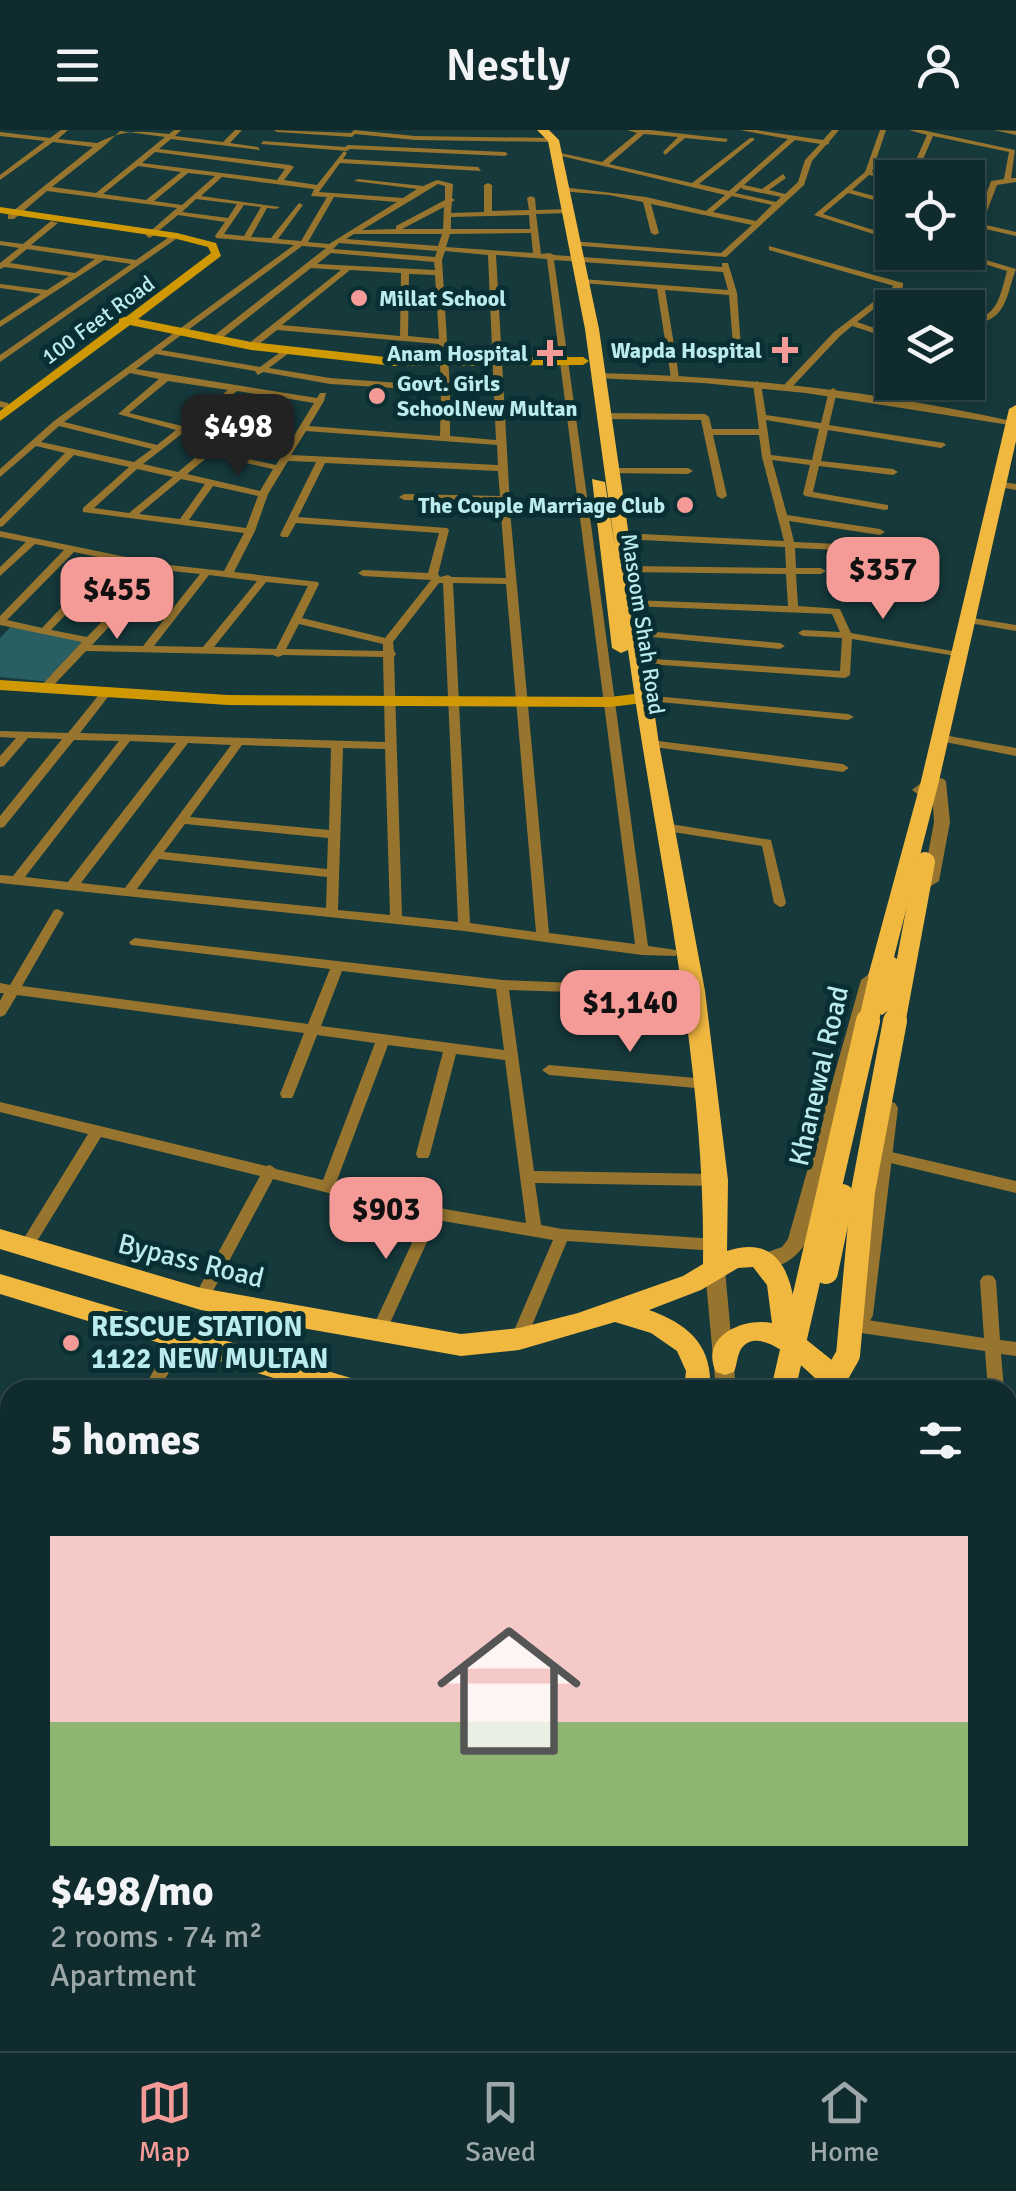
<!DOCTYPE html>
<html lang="en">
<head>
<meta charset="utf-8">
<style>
  body { margin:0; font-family:Signika,sans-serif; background:#1e3739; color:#f1f3f6; height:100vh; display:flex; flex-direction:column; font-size:38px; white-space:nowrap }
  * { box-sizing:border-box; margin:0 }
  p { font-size:32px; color:#9ca7aa }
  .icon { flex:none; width:55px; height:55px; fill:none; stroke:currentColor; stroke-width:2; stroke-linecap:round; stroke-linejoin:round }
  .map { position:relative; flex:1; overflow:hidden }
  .panel { position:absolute; left:0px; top:1250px; width:1018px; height:672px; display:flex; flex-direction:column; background:#102b2d; border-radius:30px 30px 0 0; box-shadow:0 5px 15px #0003,0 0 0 2px #304749 }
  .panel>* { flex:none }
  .tools { position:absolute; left:875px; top:30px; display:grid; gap:20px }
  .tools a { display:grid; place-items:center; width:110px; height:110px; border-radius:0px; background:#102b2d; box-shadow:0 5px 15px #0003,0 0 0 2px #304749; font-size:50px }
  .price { position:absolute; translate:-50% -85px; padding:0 22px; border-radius:20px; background:#f59b97; color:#111; font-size:32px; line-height:65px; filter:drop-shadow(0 2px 5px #0008) }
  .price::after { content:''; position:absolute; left:50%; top:60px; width:30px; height:22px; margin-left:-15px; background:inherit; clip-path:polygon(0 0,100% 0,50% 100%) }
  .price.active { background:#222; color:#fff }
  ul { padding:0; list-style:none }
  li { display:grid; align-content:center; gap:20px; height:530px; padding:0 50px }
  li span { display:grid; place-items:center; height:310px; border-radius:0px; color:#555 }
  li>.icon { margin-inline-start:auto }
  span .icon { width:180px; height:180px; fill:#fffc; stroke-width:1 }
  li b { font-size:42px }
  h2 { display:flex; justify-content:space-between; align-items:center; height:120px; padding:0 50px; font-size:42px }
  header { display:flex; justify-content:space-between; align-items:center; height:130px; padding:0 50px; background:#102b2d; font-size:45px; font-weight:600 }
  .menu { display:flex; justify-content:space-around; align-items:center; height:140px; border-top:2px solid #304749; background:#102b2d; font-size:28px; color:#9ca7aa }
  .menu a { display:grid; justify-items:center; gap:5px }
  .menu .active { color:#f59b97 }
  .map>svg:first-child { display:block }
</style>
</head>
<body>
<header><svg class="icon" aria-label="menu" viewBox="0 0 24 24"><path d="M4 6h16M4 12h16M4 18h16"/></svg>Nestly<svg class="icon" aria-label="person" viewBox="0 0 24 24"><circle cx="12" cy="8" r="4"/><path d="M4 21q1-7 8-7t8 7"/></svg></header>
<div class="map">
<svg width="1016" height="1921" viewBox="0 0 1016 1921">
  <rect width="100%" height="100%" fill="#16393c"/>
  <path fill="#295e62" d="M15 492 93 509 51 552 0 547V508Z"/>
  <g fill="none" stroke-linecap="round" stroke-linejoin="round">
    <g fill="#97752f" fill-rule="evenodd">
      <path d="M61 0H68L58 9 97 13C123 0 138 0 169 4L174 0H181L175 6 223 12 235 0H242L230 13 258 17 260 20 171 9 159 19 290 35 294 37 284 50 317 55 344 21 347 23 343 29 478 37 481 41 340 33 319 62 403 68 417 59 354 51 358 49 423 56 437 50 453 54 452 68 455 70 452 72 451 83 484 82V55L488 53 492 55V81L529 80 527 68 531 66 535 68 536 80 571 79V83H568L536 84 541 124 550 123 554 125 722 137V133H728L737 163 741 218 737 221 675 220 679 248 675 251 671 248 657 159 582 153 578 151 582 149 728 160 723 142 554 130 588 374 596 377 589 380 648 816 676 820 677 823 676 826 642 825 464 801 0 753V745L13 746 119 611 74 610 4 697 0 698V686L62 609 28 608 4 636 0 637V626L16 608 0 607V601L68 603 102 561 106 560 111 563 80 603 385 612 383 527 283 525 278 527 273 525 86 521 48 561 44 562 39 559 40 557 82 512 0 495V486L64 420 35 414 0 446V437L26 412 0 407V401L160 434 224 441 244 403 83 382V378L129 337 74 325 3 396 0 397V389L65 323 36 316 0 347V339L54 291 294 115 216 108 215 106 225 92 178 85 150 108 146 106 147 104 177 78 47 61 14 89H8V85L93 17 53 12 0 50V45L45 11 0 6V2L50 8ZM120 1 165 7 96 63 52 57 103 17ZM155 22 285 39 277 50 142 33ZM138 36 181 42 146 70 103 64ZM188 43 215 46 182 75 154 71ZM222 47 314 59 311 66 327 67 301 111 278 109 303 75 299 73 271 108 251 107 267 78 276 79 280 77 201 66ZM438 54 445 56V70L396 96V99L362 100ZM334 67 397 72 329 114 308 112ZM196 69 237 74 228 88 182 82ZM244 75 261 77 244 106 224 104ZM444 77 443 99H402ZM529 85 530 99H451V87ZM531 103 533 123 446 117 450 104ZM354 104H442L438 116 346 109ZM339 113 437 121 435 127 333 119ZM302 116 326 118 211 208V212H217L311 138 341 140 248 214V218H254L277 200 439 214 441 256 330 248 269 238 289 223V219L286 218 260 237 161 220ZM445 121 488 125 496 310 450 306V259L442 130ZM331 123 434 132 435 140 317 134ZM496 125 547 129 578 374 510 375ZM350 140 401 143 400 206 282 195ZM409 144 435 145 439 209 408 206ZM665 160 729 165 733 215H674ZM156 224 255 241 258 245 263 242 330 254 441 261 440 306 309 296 324 271 326 263H320L317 268 136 239ZM130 243 159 249 118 284 176 300 157 315 64 292ZM168 251 228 260 182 296 129 283ZM237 261 269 266 206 319H202L201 323 178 342 143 334ZM278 267 314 273 276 335 215 321ZM59 296 152 319 134 332 41 312ZM306 301 497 315 498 335 291 325ZM210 325 273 339 260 361 187 344ZM288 331 316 332 280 405 282 407H288L296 393 439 403 428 443 363 440 358 443 363 446 431 450 385 508 302 488 319 454 318 452 234 442 255 401 268 364ZM325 333 498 341 500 366 404 364 399 367 404 370 500 372 506 448 452 447 448 445 440 447 438 444 449 400 447 398 298 387ZM137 339 173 347 129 383 94 378ZM181 349 205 354 180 389 139 384ZM213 356 258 366 246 398 189 390ZM579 380 635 814 549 803 510 381ZM74 422 107 429 42 498 7 490ZM117 431 153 439 87 507 51 500ZM162 440 200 444 143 516 92 515ZM209 445 257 451 203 517 154 516ZM266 452 308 456 276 519 214 517ZM439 453H443L458 792 402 786 394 527 396 524 394 521 393 512ZM453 453 506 454 536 802 470 793ZM299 494 383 514V521L286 519ZM130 611 176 613 68 752 25 747ZM188 613 231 615 125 758 81 753ZM242 615 331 618 329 700 190 687ZM343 618 385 619 390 785 338 780ZM185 694 328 708 327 739 164 722ZM159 729 327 747 326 778 137 759Z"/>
      <path d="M274 0 351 3 354 0 415 6 553 8 556 10 553 12 415 10 355 4 352 7 277 2Z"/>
      <path d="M627 0H650L728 9 726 12 685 8 665 25 663 22 678 7 644 4 609 34 692 53 750 8H754V10L699 54 729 61 788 9 740 0H756L823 10 832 0H839L829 12V14L826 15 812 31 804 55 726 127 569 115 568 113 572 111 721 123 752 95 651 74 659 103 655 105 651 103 643 72 609 65 559 61V57H562L646 67 706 81 725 65 553 24 556 22 602 32 637 3ZM795 10 820 14 805 30 798 52 785 64 769 60 786 48 783 44 762 59 744 55ZM742 57V59L781 67 776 72 735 63ZM732 66 772 75 756 91 713 82Z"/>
      <path d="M880 0H886L872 42 896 48H892V50L869 45 852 60 892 71V75L848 63 823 84 892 106V110L814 85 865 42Z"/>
      <path d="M909 0H922L1015 20 1011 48H1016V52L997 55 982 94 1016 102V106L981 98 972 121 968 123 965 122H968V112L974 97 968 95V91L975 92 985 66 968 63V59L987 62 991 51 1004 49 1009 22 933 6 915 48H908L927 5Z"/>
      <path d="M994 0 1016 1V5Z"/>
      <path d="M263 11 345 17 348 15 505 22 508 24 505 26 350 19 347 21 261 14Z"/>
      <path d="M51 91 58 93 31 115 136 130 169 107 176 109 0 232V225L131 134 104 130 0 197V191L41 164 0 158V154L47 160 69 146 5 137 0 139V133L19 118 0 115V111L23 114ZM27 119 95 129 75 143 10 133Z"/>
      <path d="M769 116 903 153V157L889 168 920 178H906L884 171 857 192 892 204V209L852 196 840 206 791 258H785V254L834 202 894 156 769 120Z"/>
      <path d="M946 122H959L1016 139C1006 165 1007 194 968 194V190C998 188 1000 166 1007 141Z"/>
      <path d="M757 251 761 254 766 285 821 293 829 261 833 258 837 261 829 295 944 313 946 315 941 318 828 300 821 331 893 339 898 342 893 345 819 336 813 362 888 375V379L885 380 805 366 803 364 810 335 772 330 787 385 880 399 885 402 880 405 789 391 794 412 861 415 866 418 861 421 795 418 796 438H821L826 441 821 444H796L798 476 840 479 851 503 958 522 963 525 962 527 852 509 850 545 845 548 634 533V529L638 528 840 541 842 508 803 506 798 503 803 500 840 502 832 484 631 476 626 473 631 470 788 476 786 444 627 442 622 439 627 436 786 438 785 417 621 409 616 406 621 403 784 411 762 327 759 305H713L727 366 722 369 717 366 701 290 604 289 600 286 604 283 705 284 709 287 712 299H759L753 254ZM766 290 819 299 812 330 771 325Z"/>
      <path d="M899 252H908L900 271 896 274 892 271Z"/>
      <path d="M0 271 8 273 9 275 5 278 0 277Z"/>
      <path d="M610 338H688L693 341 688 344 607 343 605 341Z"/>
      <path d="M997 351 1016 354V360L994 356 992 354Z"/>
      <path d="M973 488 1016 495V501L969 493V489Z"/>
      <path d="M634 500 780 513 785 516 780 519 630 505V501Z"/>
      <path d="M643 565 848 584 854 587 848 590 639 570V566Z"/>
      <path d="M949 606 1016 618V626L945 612 943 610Z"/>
      <path d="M650 610 843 634 849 638 843 642 646 616 644 614Z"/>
      <path d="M664 693 771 710 786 773 784 776 780 777 774 773 762 716 660 700 658 697Z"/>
      <path d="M58 779 64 783 22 856 308 894 330 839 131 815 129 812 135 808 502 850 699 858 701 861 699 864 694 866 509 860 534 1041 716 1044 721 1046 723 1050 721 1054 716 1056 535 1053 541 1095 562 1099 717 1109 722 1111 724 1115 722 1119 717 1121 567 1111 526 1210 524 1215 518 1217 512 1215 510 1210 553 1110 437 1090 385 1204 380 1206 375 1204 372 1199 424 1087 273 1049 206 1174 201 1175 196 1174 193 1169 260 1046 101 1007 31 1121 26 1123 21 1121 19 1117 21 1113 88 1004 0 982V972L266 1036 270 1035 276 1039 323 1050 375 913 317 905 294 964 292 968H282L280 964 304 903 17 865 5 885 0 887V871L4 863H0V853L10 855 54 780ZM342 841 496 859 504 920 321 896ZM388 915 443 922 416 1024 418 1028H428L430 1024 456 924 505 930 526 1093 433 1077 336 1053Z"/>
      <path d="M549 935 707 949 712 950 714 954 712 958 707 959 549 945 542 940Z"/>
      <path d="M883 1020 1016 1051V1063L878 1030 876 1026 878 1022Z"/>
      <path d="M988 1145 993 1146 996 1151 1000 1210 1016 1212V1226L1001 1224 1004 1260H988L985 1221 861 1203 856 1201 853 1196 856 1191 861 1189 984 1208 980 1151 983 1146Z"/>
      <path d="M173 1214 179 1216 181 1221 159 1260H143L167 1216Z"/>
      <path d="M0 1311 10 1314V1328L0 1325Z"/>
      <path d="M1008 1398 1016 1399V1415L1008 1414Z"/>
      <path d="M1008 1491H1016V1509L1008 1508Z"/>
      <path d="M0 1529 10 1531V1549L0 1547Z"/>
      <path d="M10 1563V1591L6 1598 0 1601V1573L4 1566Z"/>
      <path d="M1008 1613 1016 1615V1633L1008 1631Z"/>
      <path d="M439 1912H459L457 1921H437Z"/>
      <path d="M776 1912H820L826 1921H783L779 1919Z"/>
    </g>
    <g fill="#97752f" fill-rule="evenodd">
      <path d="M598 243C738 246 879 261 1016 292V296L806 263 703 253 594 248 593 246Z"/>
      <path d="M930 646 944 649 946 652 950 692 939 751 931 756 923 751 934 692 932 657 919 665 912 660Z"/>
      <path d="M869 844 877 850 806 1112C797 1128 779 1141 759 1137L756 1131 759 1125 782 1117 788 1109 861 850Z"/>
      <path d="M889 971 895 973 898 978 873 1185 870 1191 863 1193 856 1191 853 1185 880 978 883 973Z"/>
      <path d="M715 1132 722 1134 725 1140 736 1260H716L705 1140 708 1134Z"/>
      <path d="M802 1912H828L829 1921H803Z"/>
      <path d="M868 1912H894L896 1921H870Z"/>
    </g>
    <g fill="#d09903" fill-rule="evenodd">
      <path d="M0 77 177 103 216 113 221 126 138 189 251 212 394 228 583 227 589 231 583 235 394 236 251 220 130 195 0 291V281L119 192V187H126L211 123 208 117 177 109 0 83Z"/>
      <path d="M0 550 228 565 610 567 643 563 651 568 643 573 610 577 228 575 0 560Z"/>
      <path d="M10 1821V1857L0 1861V1826Z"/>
      <path d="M10 1872V1908L0 1912V1876Z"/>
    </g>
    <g fill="#f1b83f" fill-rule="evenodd">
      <path d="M537 0H549L559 10 599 199 659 614 705 861 728 1050 727 1121C788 1101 794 1160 798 1203L833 1231 857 1260H827C813 1246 761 1190 741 1219 737 1226 737 1235 734 1242L725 1245 716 1242C699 1206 744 1187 772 1193L767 1155 753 1137 738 1138 701 1160 649 1180C688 1194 713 1215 710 1260H684L686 1241 677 1221 651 1203 615 1192 519 1220 461 1226 201 1180 0 1119V1099L201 1158 461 1204 519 1198 578 1183 683 1146 703 1134C706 927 656 724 628 520L621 523 612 518 592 349 605 352 615 418 585 199 548 11Z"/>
      <path d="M1016 275V311L939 651 894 827 904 834 893 877 882 885 871 877 877 853 868 846 921 651 1009 279Z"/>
      <path d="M0 1144 351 1248 360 1252 364 1260H313L0 1164Z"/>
      <path d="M1008 1304 1016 1306V1330L1008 1328Z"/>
      <path d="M1008 1330 1016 1332V1356L1008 1354Z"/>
      <path d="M823 1912H876L877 1921H825Z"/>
    </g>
    <g stroke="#f1b83f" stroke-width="20">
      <path d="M868 894 879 846"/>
      <path d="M895 894 925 732"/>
    </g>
    <g stroke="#f1b83f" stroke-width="24">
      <path d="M826 1142 842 1066"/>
      <path d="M783 1260 868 891"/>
      <path d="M828 1260 848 1225 863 1061 895 891"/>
    </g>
  </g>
  <g fill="#f59b97" stroke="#0a2f32" stroke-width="4">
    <circle cx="359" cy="168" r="10"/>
    <path d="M780 205h10v10h10v10h-10v10h-10v-10h-10v-10h10z"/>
    <path d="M545 208h10v10h10v10h-10v10h-10v-10h-10v-10h10z"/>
    <circle cx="377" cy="266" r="10"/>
    <circle cx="685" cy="375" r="10"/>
    <circle cx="71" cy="1213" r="10"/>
  </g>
  <g text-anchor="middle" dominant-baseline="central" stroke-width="10" stroke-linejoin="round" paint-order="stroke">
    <g font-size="22" font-weight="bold" fill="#b9ebef" stroke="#0a2f32" text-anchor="end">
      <text x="379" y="168" text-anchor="start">Millat School</text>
      <text x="762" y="220">Wapda Hospital</text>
      <text x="528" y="223">Anam Hospital</text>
      <text x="397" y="253" text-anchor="start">Govt. Girls<tspan x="397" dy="25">SchoolNew Multan</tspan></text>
      <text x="665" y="375">The Couple Marriage Club</text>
    </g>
    <g font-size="22" fill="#b9ebef" stroke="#0a2f32">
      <text transform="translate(98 190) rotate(-36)">100 Feet Road</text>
      <text transform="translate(643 494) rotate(81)">Masoom Shah Road</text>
    </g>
    <g font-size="28" fill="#b9ebef" stroke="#0a2f32">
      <text transform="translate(819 946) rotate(-77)">Khanewal Road</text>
      <text transform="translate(191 1131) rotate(14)">Bypass Road</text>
    </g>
    <g font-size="28" font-weight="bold" fill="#b9ebef" stroke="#0a2f32" text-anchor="start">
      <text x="91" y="1197">RESCUE STATION<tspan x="91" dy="32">1122 NEW MULTAN</tspan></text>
    </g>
  </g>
</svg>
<div class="tools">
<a><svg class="icon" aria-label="locate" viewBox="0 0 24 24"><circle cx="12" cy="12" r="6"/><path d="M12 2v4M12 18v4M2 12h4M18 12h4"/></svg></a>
<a><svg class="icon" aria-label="layers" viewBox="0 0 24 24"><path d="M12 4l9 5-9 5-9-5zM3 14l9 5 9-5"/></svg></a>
</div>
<b class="price active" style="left:238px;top:349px">$498</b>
<b class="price" style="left:883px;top:492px">$357</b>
<b class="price" style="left:117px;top:512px">$455</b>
<b class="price" style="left:630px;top:925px">$1,140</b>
<b class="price" style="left:386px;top:1132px">$903</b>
<section class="panel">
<h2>5 homes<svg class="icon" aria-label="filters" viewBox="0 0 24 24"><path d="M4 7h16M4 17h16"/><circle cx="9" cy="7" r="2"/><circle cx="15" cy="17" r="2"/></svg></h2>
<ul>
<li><span style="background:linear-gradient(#f6c9c9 60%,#8fb573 0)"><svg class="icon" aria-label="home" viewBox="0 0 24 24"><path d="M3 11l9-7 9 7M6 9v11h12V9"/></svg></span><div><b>$498/mo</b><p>2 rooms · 74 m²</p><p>Apartment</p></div></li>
</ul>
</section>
</div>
<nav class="menu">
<a class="active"><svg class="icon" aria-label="map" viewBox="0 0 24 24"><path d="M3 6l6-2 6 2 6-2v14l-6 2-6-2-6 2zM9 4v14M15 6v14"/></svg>Map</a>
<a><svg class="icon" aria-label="saved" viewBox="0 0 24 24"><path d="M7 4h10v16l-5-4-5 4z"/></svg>Saved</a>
<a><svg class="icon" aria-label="home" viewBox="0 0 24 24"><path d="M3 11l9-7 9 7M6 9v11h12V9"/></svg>Home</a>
</nav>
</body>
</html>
